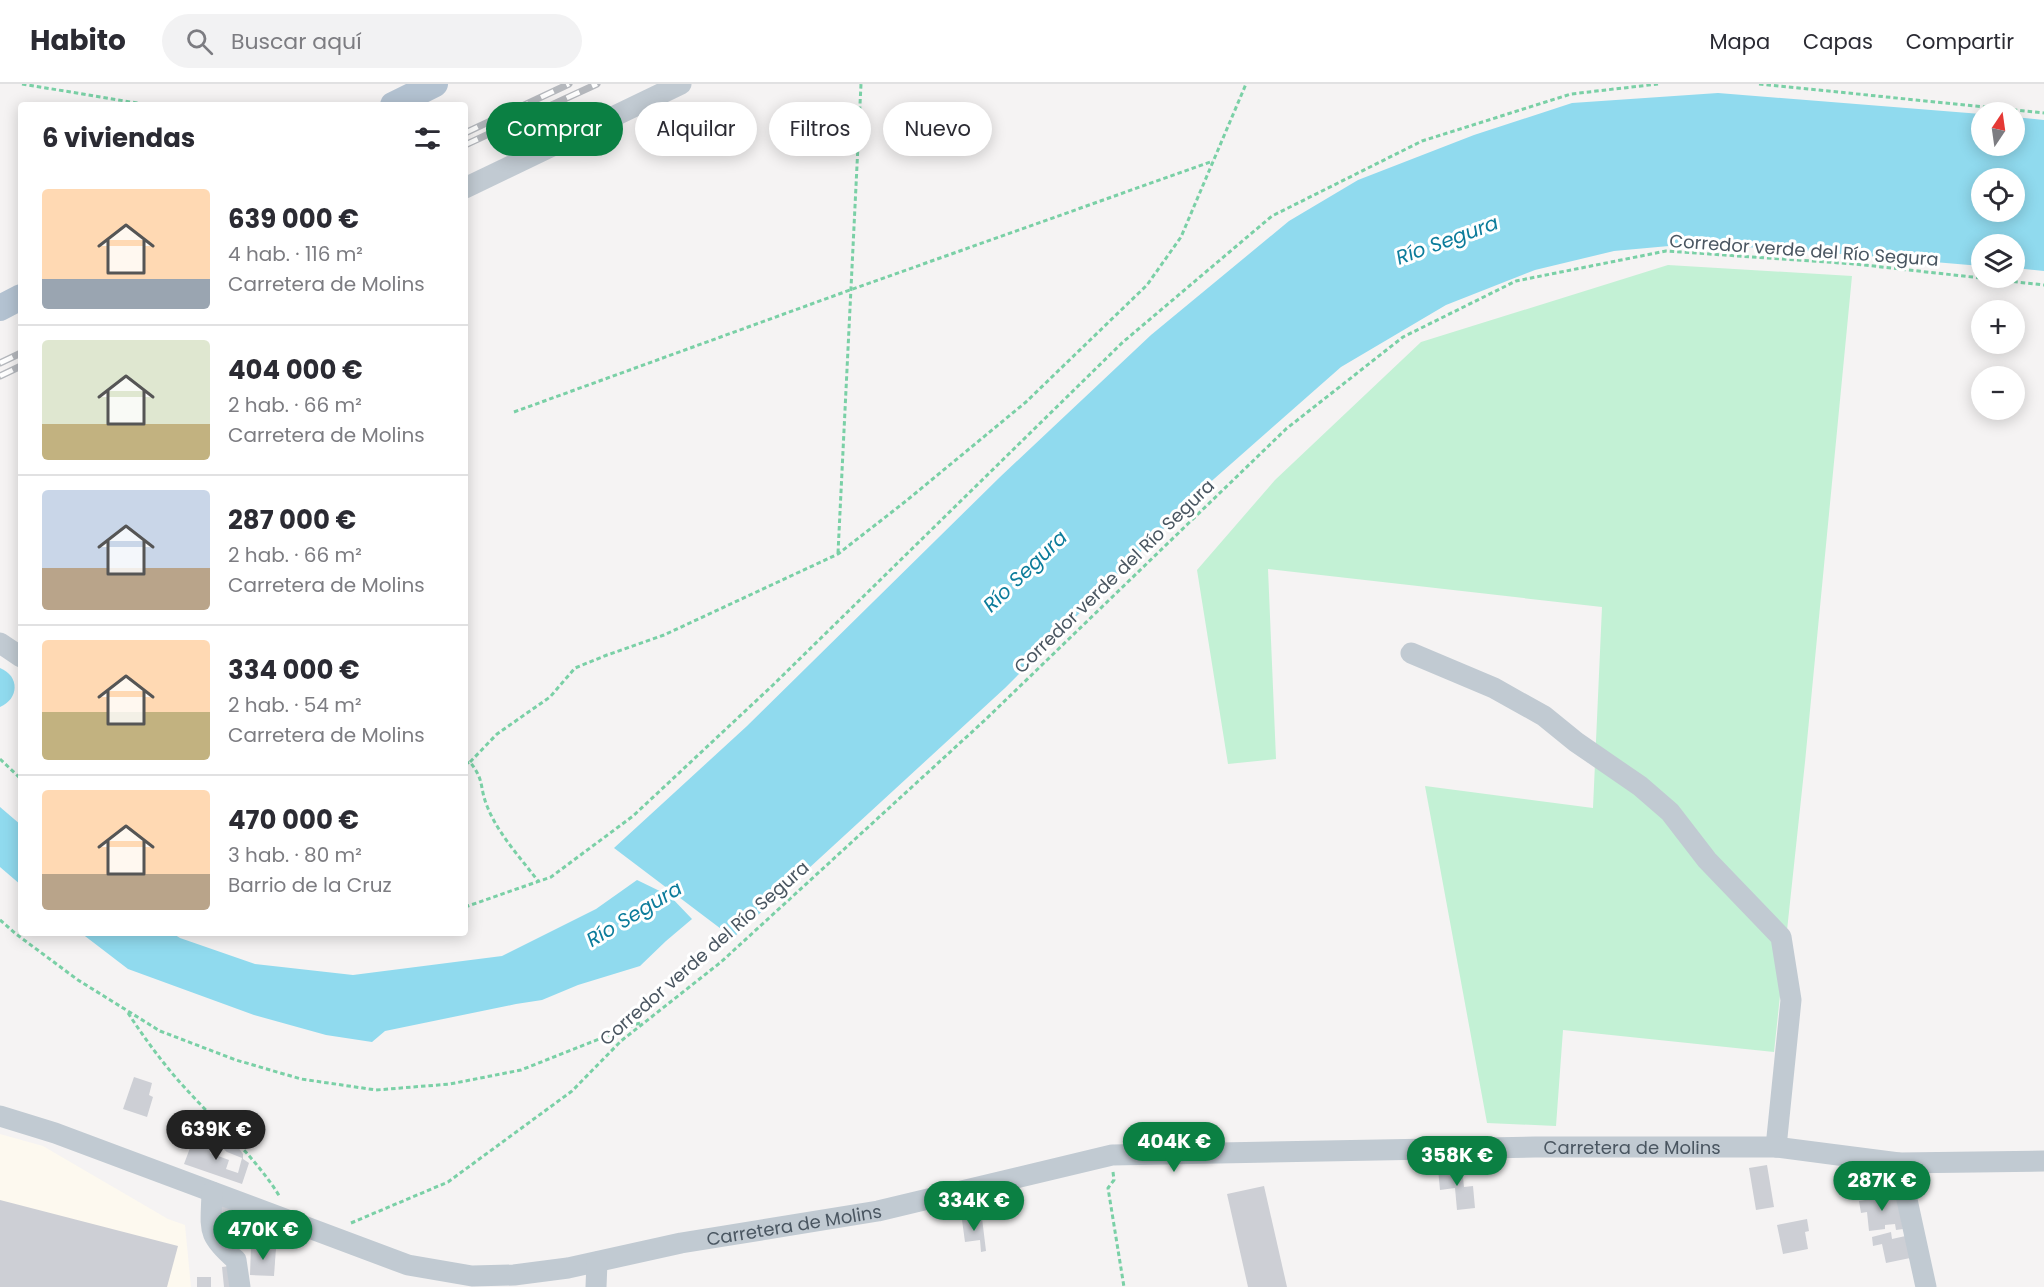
<!DOCTYPE html>
<html lang="es">
<head>
<meta charset="utf-8">
<style>
  body { margin:0; font-family:Poppins,sans-serif; background:#f2f2f3; color:#2b2b33; height:100vh; display:flex; flex-direction:column; font-size:22px; white-space:nowrap }
  * { box-sizing:border-box; margin:0 }
  p { font-size:20px; color:#7c7c81 }
  .icon { flex:none; width:33px; height:33px; fill:none; stroke:currentColor; stroke-width:2; stroke-linecap:round; stroke-linejoin:round }
  .map { position:relative; flex:1; overflow:hidden }
  .drawer { position:absolute; left:18px; top:18px; width:450px; height:834px; display:flex; flex-direction:column; background:#fff; border-radius:6px; box-shadow:0 3px 15px #0003 }
  .drawer>* { flex:none }
  .top-card { position:absolute; left:486px; top:18px; width:570px; height:54px; display:flex; gap:12px }
  .needle { width:39px; rotate:13deg }
  .tools { position:absolute; left:1971px; top:18px; display:grid; gap:12px }
  .tools a { display:grid; place-items:center; width:54px; height:54px; border-radius:50%; background:#fff; box-shadow:0 3px 15px #0003; font-size:30px }
  .price { position:absolute; translate:-50% -51px; padding:0 14px; border-radius:21px; background:#0b8043; color:#fff; font-size:20px; line-height:39px; filter:drop-shadow(0 2px 3px #0008) }
  .price::after { content:''; position:absolute; left:50%; top:36px; width:18px; height:14px; margin-left:-9px; background:inherit; clip-path:polygon(0 0,100% 0,50% 100%) }
  .price.current { background:#222; color:#fff }
  ul { padding:0; list-style:none }
  li { display:flex; align-items:center; gap:18px; height:150px; padding:0 24px }
  li+li { border-top:2px solid #e1e1e2 }
  li span { display:grid; place-items:center; flex:none; width:168px; height:120px; border-radius:6px; color:#555 }
  li>.icon { margin-inline-start:auto }
  span .icon { width:72px; height:72px; fill:#fffc; stroke-width:1 }
  li b { font-size:26px }
  h2 { display:flex; justify-content:space-between; align-items:center; height:72px; padding:0 24px; font-size:26px }
  .pill { padding:0 21px; border-radius:27px; background:#fff; box-shadow:0 3px 15px #0003; font-size:21px; line-height:54px }
  .pill.current { background:#0b8043; color:#fff }
  header { display:flex; align-items:center; gap:36px; box-sizing:border-box; height:84px; padding:0 30px; background:#fff; border-bottom:2px solid #e1e1e2 }
  header strong { font-size:28px }
  nav { display:flex; gap:33px; margin-inline-start:auto; font-size:21px }
  .search { width:420px; height:54px; background:#f2f2f3; display:flex; align-items:center; gap:15px; box-sizing:border-box; padding:0 21px; border-radius:33px; color:#7c7c81; font-size:22px }
  .map>svg:first-child { display:block }
</style>
</head>
<body>
<header>
<strong>Habito</strong>
<div class="search"><svg class="icon" aria-label="search" viewBox="0 0 24 24"><circle cx="10" cy="10" r="6"/><path d="M15 15l6 6"/></svg>Buscar aquí</div>
<nav><a>Mapa</a><a>Capas</a><a>Compartir</a></nav>
</header>
<div class="map">
<svg width="2044" height="1203" viewBox="0 0 2044 1203">
  <rect width="100%" height="100%" fill="#f5f3f3"/>
  <path fill="#fdf9ef" d="M0 1050 43 1062 168 1135 185 1141 191 1203H0Z"/>
  <path fill="#c3f1d5" d="M1668 181 1852 192 1805 678 1774 968 1563 946 1556 1042 1487 1039 1425 702 1593 724 1602 523 1268 485 1276 675 1228 680 1197 486 1275 396 1421 258Z"/>
  <g fill="#90daee" fill-rule="evenodd">
    <path d="M1718 9 1981 30 1982 62H2014L2015 33 2044 36V187L2015 184 2014 160H1982L1981 182 1782 165 1691 160 1614 167 1535 186 1446 221 1341 283 1206 402 1005 604 733 854 614 764 747 642 1000 393 1151 251 1289 137 1358 96 1474 51 1572 19ZM1982 94H2014V128H1982Z"/>
    <path d="M0 584C20 592 19 615 0 623Z"/>
    <path d="M0 723 21 741V801L0 783Z"/>
    <path d="M637 796 670 812 692 835 666 857 640 882 578 901 542 916 516 920 385 947 372 958 326 951 254 931 128 885 81 849H172L180 854 255 880 353 891 502 872 596 825Z"/>
  </g>
  <g fill="#cdcfd5">
    <path d="M134 993 152 999 149 1011 153 1013 147 1033 123 1025Z"/>
    <path d="M199 1037 217 1049 214 1056H193Z"/>
    <path d="M193 1056 212 1063 210 1069 229 1076 226 1085 238 1089 242 1074 227 1068 214 1056 235 1059 243 1070V1075L249 1079 242 1100 184 1080Z"/>
    <path d="M1767 1081 1774 1123 1756 1126 1749 1084Z"/>
    <path d="M1462 1083 1464 1103 1473 1102 1475 1124 1457 1126 1455 1104 1440 1106 1438 1085Z"/>
    <path d="M1264 1102 1287 1203H1248L1227 1110Z"/>
    <path d="M1879 1110V1113L1897 1111 1903 1145 1896 1146 1895 1140 1885 1141V1145L1869 1147 1867 1128 1861 1129 1859 1117 1865 1116V1112Z"/>
    <path d="M0 1116 178 1162 167 1203H0Z"/>
    <path d="M220 1121 235 1124 231 1148 219 1146Z"/>
    <path d="M982 1134 986 1167 981 1168 980 1156 965 1158 962 1136Z"/>
    <path d="M1807 1135 1809 1147 1805 1148 1808 1165 1783 1170 1777 1141Z"/>
    <path d="M1891 1148 1892 1155 1910 1151 1915 1173 1886 1179 1882 1160 1873 1162 1872 1153Z"/>
    <path d="M251 1163 276 1164 274 1192 250 1191Z"/>
    <path d="M230 1182 232 1203H224L222 1183Z"/>
    <rect x="197" y="1193" width="14" height="10"/>
  </g>
  <g fill="none" stroke-linecap="round" stroke-linejoin="round">
    <g stroke="#7ad0a6" stroke-width="3" stroke-dasharray="4.5 3" stroke-linecap="butt">
      <path d="M22 0 149 21"/>
      <path d="M1759 0 2044 29"/>
      <path d="M514 328 850 206 1213 77"/>
      <path d="M838 469 861 0"/>
      <path d="M0 675 21 695"/>
      <path d="M470 678 497 650 550 613 575 584 607 571 664 551 838 470 906 417 1026 318 1147 201 1181 153 1246 0"/>
      <path d="M465 680 470 678C485 697 479 702 487 722 498 750 520 773 538 797"/>
      <path d="M465 823 551 793 633 732 773 601 1123 258 1272 132 1422 57 1571 10 1658 0"/>
      <path d="M0 836 16 850 78 896 160 947 236 976 301 995 376 1006 450 1000 521 986 642 938"/>
      <path d="M128 929C143 952 159 974 177 995 211 1034 253 1069 280 1113"/>
      <path d="M1113 1088 1114 1096 1108 1104 1124 1203"/>
      <path d="M351 1139 448 1098 572 1007 621 957 721 878 985 636 1286 345 1403 253 1516 197 1666 167 1855 180 2044 201"/>
    </g>
    <g stroke="#c1cad2" stroke-width="21">
      <path d="M465 104 681 0"/>
      <path d="M0 559 21 573"/>
      <path d="M1411 569 1494 604 1544 632 1576 658 1640 702 1670 728 1707 776 1781 853 1791 916 1776 1063"/>
      <path id="s1" d="M0 1032 55 1049 408 1181 472 1192 514 1191 568 1184 681 1159 878 1127 1112 1071 1535 1063H1776L1899 1079 2044 1077"/>
      <path d="M1899 1079 1926 1203"/>
      <path d="M212 1108C211 1146 206 1150 236 1176L240 1203"/>
      <path d="M596 1203 597 1178"/>
    </g>
    <g stroke="#b3c2d1" stroke-width="26">
      <path d="M393 21 435 0"/>
      <path d="M0 224 21 213"/>
    </g>
    <g stroke="#b5b8bd" stroke-width="7">
      <g id="rail">
        <path d="M465 49 569 0"/>
        <path d="M465 61 597 0"/>
        <path d="M0 279 21 269"/>
        <path d="M0 292 21 282"/>
      </g>
    </g>
    <use href="#rail" stroke="#fff" stroke-width="4.5" stroke-dasharray="14" stroke-linecap="butt"/>
  </g>
  <g text-anchor="middle" dominant-baseline="central" stroke-width="6" stroke-linejoin="round" paint-order="stroke">
    <g font-size="18" fill="#4a5661" stroke="#fff">
      <text transform="translate(1804 166) rotate(4)">Corredor verde del Río Segura</text>
      <text transform="translate(1114 492) rotate(-44)">Corredor verde del Río Segura</text>
      <text transform="translate(704 869) rotate(-41)">Corredor verde del Río Segura</text>
      <text stroke="none"><textPath href="#s1" startOffset="1672">Carretera de Molins</textPath></text>
      <text stroke="none"><textPath href="#s1" startOffset="826">Carretera de Molins</textPath></text>
    </g>
    <g font-size="20" font-style="italic" fill="#0c7c9b" stroke="#fff">
      <text transform="translate(1447 156) rotate(-20)">Río Segura</text>
      <text transform="translate(1025 487) rotate(-44)">Río Segura</text>
      <text transform="translate(634 830) rotate(-31)">Río Segura</text>
    </g>
  </g>
</svg>
<div class="tools">
<a><svg class="needle" viewBox="-14 -14 28 28"><path d="M0-13l5 13h-10z" fill="#e53935"/><path d="M0 13l5-13h-10z" fill="#7c7c81"/></svg></a>
<a><svg class="icon" aria-label="locate" viewBox="0 0 24 24"><circle cx="12" cy="12" r="6"/><path d="M12 2v4M12 18v4M2 12h4M18 12h4"/></svg></a>
<a><svg class="icon" aria-label="layers" viewBox="0 0 24 24"><path d="M12 4l9 5-9 5-9-5zM3 14l9 5 9-5"/></svg></a>
<a>+</a>
<a>−</a>
</div>
<b class="price current" style="left:216px;top:1077px">639K €</b>
<b class="price" style="left:1174px;top:1089px">404K €</b>
<b class="price" style="left:1457px;top:1103px">358K €</b>
<b class="price" style="left:1882px;top:1128px">287K €</b>
<b class="price" style="left:974px;top:1148px">334K €</b>
<b class="price" style="left:263px;top:1177px">470K €</b>
<div class="top-card">
<a class="pill current">Comprar</a>
<a class="pill">Alquilar</a>
<a class="pill">Filtros</a>
<a class="pill">Nuevo</a>
</div>
<section class="drawer">
<h2>6 viviendas<svg class="icon" aria-label="filters" viewBox="0 0 24 24"><path d="M4 7h16M4 17h16"/><circle cx="9" cy="7" r="2"/><circle cx="15" cy="17" r="2"/></svg></h2>
<ul>
<li><span style="background:linear-gradient(#ffd9b3 75%,#9aa5b1 0)"><svg class="icon" aria-label="home" viewBox="0 0 24 24"><path d="M3 11l9-7 9 7M6 9v11h12V9"/></svg></span><div><b>639 000 €</b><p>4 hab. · 116 m²</p><p>Carretera de Molins</p></div></li>
<li><span style="background:linear-gradient(#dfe7d0 70%,#c2b280 0)"><svg class="icon" aria-label="home" viewBox="0 0 24 24"><path d="M3 11l9-7 9 7M6 9v11h12V9"/></svg></span><div><b>404 000 €</b><p>2 hab. · 66 m²</p><p>Carretera de Molins</p></div></li>
<li><span style="background:linear-gradient(#c9d6e8 65%,#b9a48a 0)"><svg class="icon" aria-label="home" viewBox="0 0 24 24"><path d="M3 11l9-7 9 7M6 9v11h12V9"/></svg></span><div><b>287 000 €</b><p>2 hab. · 66 m²</p><p>Carretera de Molins</p></div></li>
<li><span style="background:linear-gradient(#ffd9b3 60%,#c2b280 0)"><svg class="icon" aria-label="home" viewBox="0 0 24 24"><path d="M3 11l9-7 9 7M6 9v11h12V9"/></svg></span><div><b>334 000 €</b><p>2 hab. · 54 m²</p><p>Carretera de Molins</p></div></li>
<li><span style="background:linear-gradient(#ffd9b3 70%,#b9a48a 0)"><svg class="icon" aria-label="home" viewBox="0 0 24 24"><path d="M3 11l9-7 9 7M6 9v11h12V9"/></svg></span><div><b>470 000 €</b><p>3 hab. · 80 m²</p><p>Barrio de la Cruz</p></div></li>
</ul>
</section>
</div>
</body>
</html>
